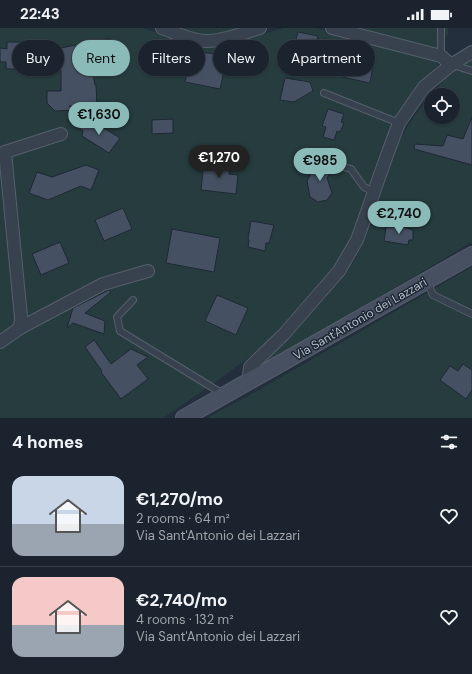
<!DOCTYPE html>
<html lang="en">
<head>
<meta charset="utf-8">
<style>
  body { margin:0; font-family:"DM Sans",sans-serif; background:#282f3a; color:#f1f3f6; height:100vh; display:flex; flex-direction:column; font-size:15px; white-space:nowrap }
  * { box-sizing:border-box; margin:0 }
  p { font-size:13px; color:#a0a4aa }
  .icon { flex:none; width:22px; height:22px; fill:none; stroke:currentColor; stroke-width:2; stroke-linecap:round; stroke-linejoin:round }
  .map { position:relative; height:390px; overflow:hidden }
  .drawer { display:flex; flex-direction:column; background:#1b232e; flex:1 }
  .drawer>* { flex:none }
  .top-card { position:absolute; left:12px; top:12px; width:448px; height:36px; display:flex; gap:8px }
  .controls { position:absolute; left:424px; top:60px; display:grid; gap:8px }
  .controls a { display:grid; place-items:center; width:36px; height:36px; border-radius:50%; background:#1b232e; box-shadow:0 1px 3px #0004,0 0 0 1px #39404a; font-size:20px }
  .price { position:absolute; translate:-50% -34px; padding:0 9px; border-radius:14px; background:#8bbbb9; color:#111; font-size:13px; line-height:26px; filter:drop-shadow(0 1px 2px #0008) }
  .price::after { content:''; position:absolute; left:50%; top:24px; width:12px; height:9px; margin-left:-6px; background:inherit; clip-path:polygon(0 0,100% 0,50% 100%) }
  .price.on { background:#222; color:#fff }
  ul { padding:0; list-style:none }
  li { display:flex; align-items:center; gap:12px; height:100px; padding:0 12px }
  li+li { border-top:1px solid #39404a }
  li span { display:grid; place-items:center; flex:none; width:112px; height:80px; border-radius:12px; color:#555 }
  li>.icon { margin-inline-start:auto }
  span .icon { width:48px; height:48px; fill:#fffc; stroke-width:1 }
  li b { font-size:17px }
  h2 { display:flex; justify-content:space-between; align-items:center; height:48px; padding:0 12px; font-size:17px }
  .tag { padding:0 14px; border-radius:18px; background:#1b232e; box-shadow:0 1px 3px #0004,0 0 0 1px #39404a; font-size:14px; line-height:36px }
  .tag.on { background:#8bbbb9; color:#111 }
  .status { display:flex; justify-content:space-between; align-items:center; height:28px; padding:0 20px; background:#1b232e; direction:ltr }
  .status svg { height:11px; fill:currentColor }
  .map>svg:first-child { display:block }
</style>
</head>
<body>
<div class="status"><b>22:43</b><svg viewBox="0 0 49 12"><path d="M0 12V9h3v3zM5 12V6h3v6zM10 12V3h3v9zM15 12V0h3v12zM26 1h20v11H26zM47 4h2v5h-2z"/></svg></div>
<div class="map">
<svg width="472" height="390" viewBox="0 0 472 390">
  <rect width="100%" height="100%" fill="#242f3e"/>
  <g fill="#263c3f">
    <path d="M0 0H143L180 13 216 19 284 0H316L435 30 438 37 421 57 417 56 399 87 353 210 335 240 259 322 214 355 163 390H0Z"/>
    <path d="M179 0H241L218 7 200 6Z"/>
    <path d="M343 0H448V6L436 22Z"/>
    <path d="M472 30V214L270 334H267V331C294 304 323 275 346 243 350 238 355 232 358 226 374 193 382 157 395 123 403 103 417 84 431 67V89H453V67H431L448 47Z"/>
    <path d="M472 239V390H207L257 363Z"/>
  </g>
  <g fill="#455162" stroke="#1f2835">
    <path d="M298 4 318 8 317 11 326 12 323 27 315 25 313 31 292 26Z"/>
    <path d="M110 10 113 25 90 29 95 57H96L97 78H69L76 82 55 83 47 75V63H61V42L34 45 33 44 62 29 61 20Z"/>
    <path d="M7 14H27V41H6V34H0V20L7 21Z"/>
    <path d="M349 16 364 19 362 31 374 33 370 55 342 49Z"/>
    <path d="M192 23 231 28 230 45 224 43 220 61 185 54Z"/>
    <path d="M285 50 310 54 313 63 294 74 280 72Z"/>
    <path d="M328 81 344 86 341 94 344 95 340 104 337 103 334 112 323 109 326 99 322 98Z"/>
    <path d="M472 89V137L414 121 415 116 443 118 447 107 463 111Z"/>
    <path d="M89 91 120 110 109 125 82 108 83 103 79 100Z"/>
    <path d="M173 91V105L152 106V92Z"/>
    <path d="M319 130 334 139 327 150 332 165 327 172 318 174 310 169 307 153Z"/>
    <path d="M204 134 230 137 229 146 238 147 236 166 201 162Z"/>
    <path d="M86 137 99 142 91 162 81 158 48 172 29 165 37 144 52 149Z"/>
    <path d="M123 180 132 201 104 213 95 192Z"/>
    <path d="M251 193 274 197 269 215H266L265 223 248 219 249 212 248 211Z"/>
    <path d="M386 199H403L413 202V212H409L408 217 384 213Z"/>
    <path d="M172 201 220 210 214 244 166 235Z"/>
    <path d="M60 214 69 235 41 247 32 226Z"/>
    <path d="M109 262 111 264 85 285 105 293 104 306 73 295 67 300 73 280Z"/>
    <path d="M217 267 248 280 236 307 205 293Z"/>
    <path d="M94 312 111 336 131 321 148 329 137 337 148 351 121 371 101 344 102 343 85 319Z"/>
    <path d="M463 336 472 342V362L466 371 440 352 450 338 458 343Z"/>
  </g>
  <g fill="none" stroke-linecap="round" stroke-linejoin="round">
    <g stroke="#565f6c" stroke-width="8">
      <g id="lane">
        <path d="M441 28V0"/>
        <path d="M453 37 472 43"/>
        <path d="M324 65 399 95"/>
        <path d="M341 138 351 141 364 159 374 164"/>
        <path d="M427 253 433 267 472 286"/>
        <path d="M133 272 117 289 120 303 223 366"/>
      </g>
    </g>
    <g stroke="#565f6c" stroke-width="14">
      <g id="street">
        <path d="M162 0C176 5 191 13 207 13 225 13 243 5 260 0"/>
        <path d="M332 0 441 28 451 37"/>
        <path d="M20 300 103 256 148 243"/>
        <path d="M0 314 20 300 21 289 5 124 61 106"/>
        <path d="M248 355 250 339 284 306 339 243 357 212 387 127 399 95 424 59 451 37 472 24"/>
      </g>
    </g>
    <g stroke="#565f6c" stroke-width="18">
      <path id="secondary" d="M184 390 472 227"/>
    </g>
    <use href="#lane" stroke="#38414e" stroke-width="6"/>
    <use href="#street" stroke="#38414e" stroke-width="12"/>
    <use href="#secondary" stroke="#465061" stroke-width="16"/>
  </g>
  <g text-anchor="middle" dominant-baseline="central" stroke-width="3" stroke-linejoin="round" paint-order="stroke">
    <g font-size="12" fill="#b4bcc9" stroke="#1d2633">
      <text transform="translate(360 291) rotate(-30)">Via Sant'Antonio dei Lazzari</text>
    </g>
  </g>
</svg>
<div class="controls">
<a><svg class="icon" aria-label="locate" viewBox="0 0 24 24"><circle cx="12" cy="12" r="6"/><path d="M12 2v4M12 18v4M2 12h4M18 12h4"/></svg></a>
</div>
<b class="price" style="left:99px;top:108px">€1,630</b>
<b class="price on" style="left:219px;top:151px">€1,270</b>
<b class="price" style="left:320px;top:154px">€985</b>
<b class="price" style="left:399px;top:207px">€2,740</b>
<div class="top-card">
<a class="tag">Buy</a>
<a class="tag on">Rent</a>
<a class="tag">Filters</a>
<a class="tag">New</a>
<a class="tag">Apartment</a>
</div>
</div>
<section class="drawer">
<h2>4 homes<svg class="icon" aria-label="filters" viewBox="0 0 24 24"><path d="M4 7h16M4 17h16"/><circle cx="9" cy="7" r="2"/><circle cx="15" cy="17" r="2"/></svg></h2>
<ul>
<li><span style="background:linear-gradient(#c9d6e8 60%,#9aa5b1 0)"><svg class="icon" aria-label="home" viewBox="0 0 24 24"><path d="M3 11l9-7 9 7M6 9v11h12V9"/></svg></span><div><b>€1,270/mo</b><p>2 rooms · 64 m²</p><p>Via Sant'Antonio dei Lazzari</p></div><svg class="icon" aria-label="heart" viewBox="0 0 24 24"><path d="M12 20l-8-8c-3-5 5-10 8-4 3-6 11-1 8 4z"/></svg></li>
<li><span style="background:linear-gradient(#f6c9c9 60%,#9aa5b1 0)"><svg class="icon" aria-label="home" viewBox="0 0 24 24"><path d="M3 11l9-7 9 7M6 9v11h12V9"/></svg></span><div><b>€2,740/mo</b><p>4 rooms · 132 m²</p><p>Via Sant'Antonio dei Lazzari</p></div><svg class="icon" aria-label="heart" viewBox="0 0 24 24"><path d="M12 20l-8-8c-3-5 5-10 8-4 3-6 11-1 8 4z"/></svg></li>
</ul>
</section>
</body>
</html>
